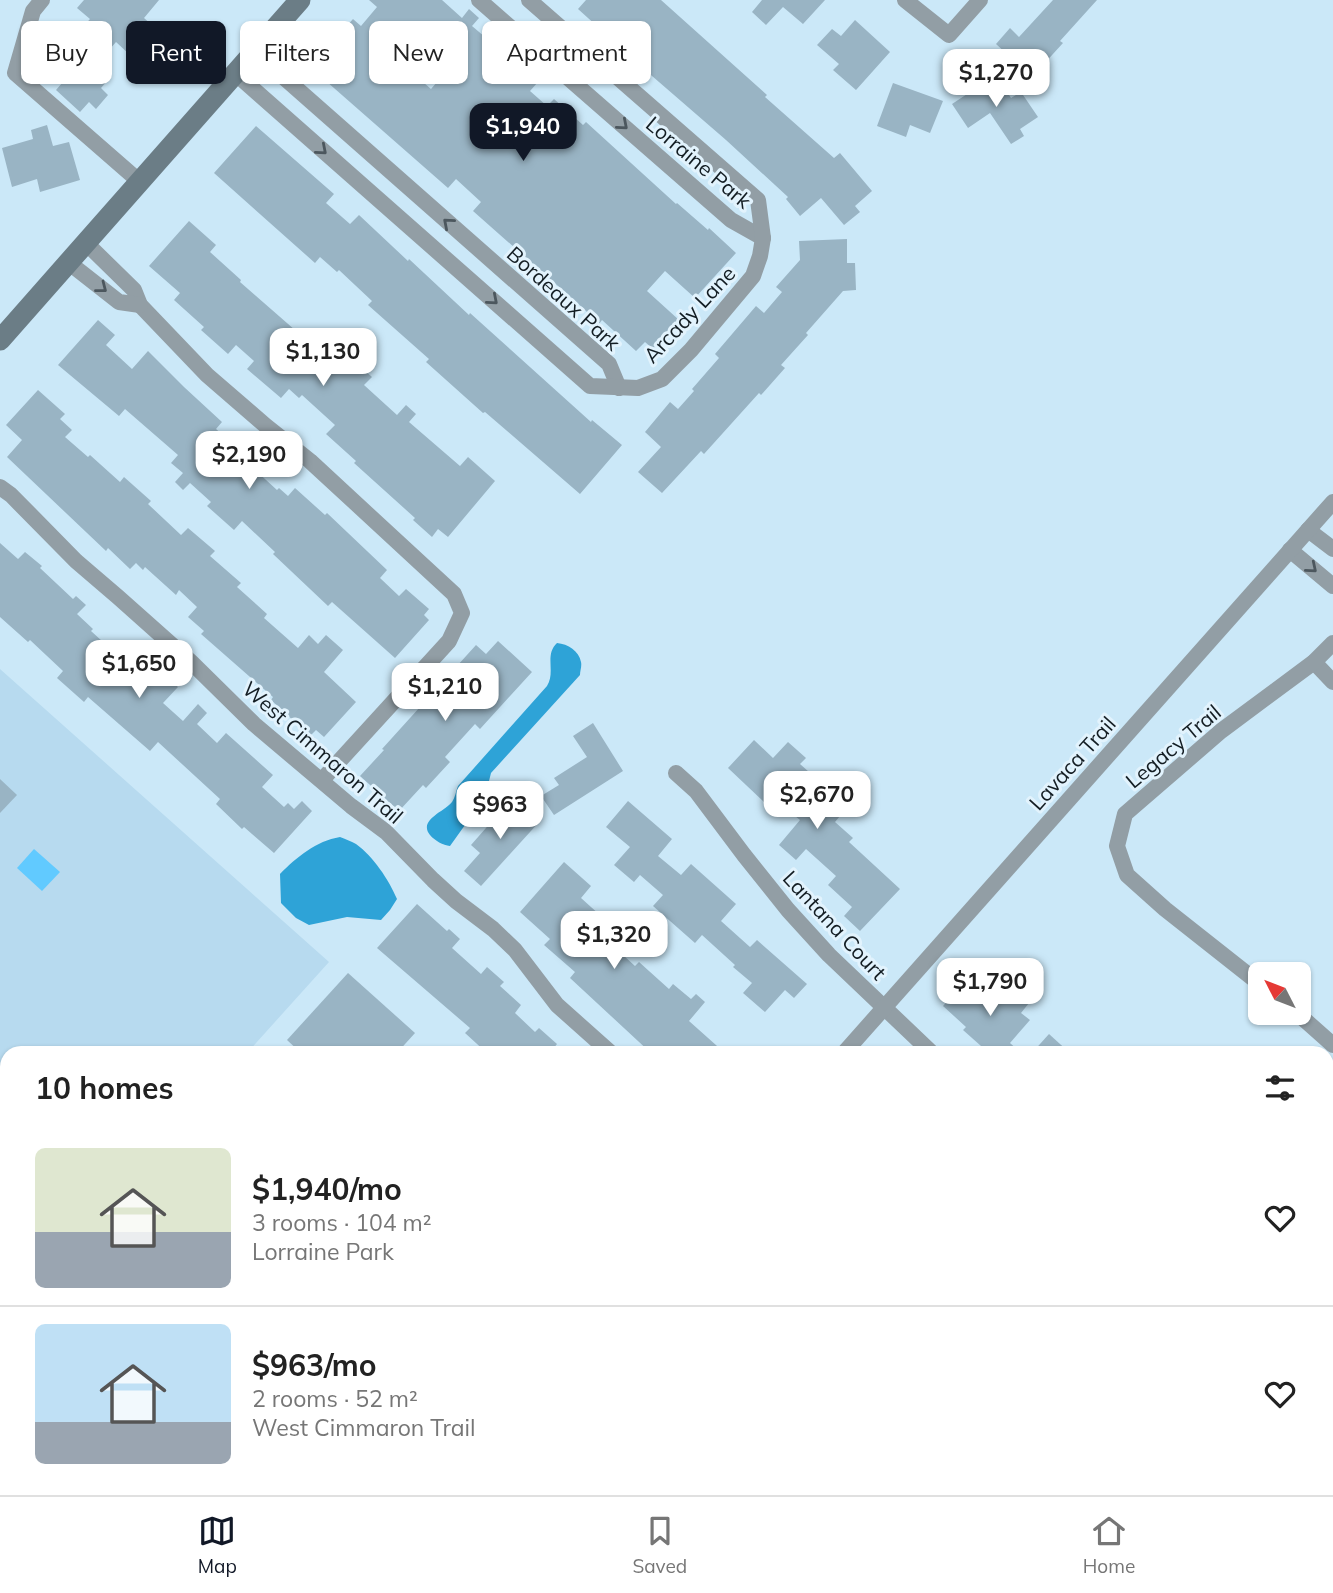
<!DOCTYPE html>
<html lang="en">
<head>
<meta charset="utf-8">
<style>
  body { margin:0; font-family:Mulish,sans-serif; background:#f2f2f2; color:#222; height:100vh; display:flex; flex-direction:column; font-size:26px; white-space:nowrap }
  * { box-sizing:border-box; margin:0 }
  p { font-size:23px; color:#767676 }
  .icon { flex:none; width:38px; height:38px; fill:none; stroke:currentColor; stroke-width:2; stroke-linecap:round; stroke-linejoin:round }
  .map { position:relative; flex:1; overflow:hidden }
  .side { position:absolute; left:0px; top:1046px; width:1334px; height:450px; display:flex; flex-direction:column; background:#fff; border-radius:21px 21px 0 0; box-shadow:0 2px 5px #0004 }
  .side>* { flex:none }
  .hud { position:absolute; left:21px; top:21px; width:700px; height:63px; display:flex; gap:14px }
  .needle { width:46px; rotate:312deg }
  .tools { position:absolute; left:1248px; top:962px; display:grid; gap:14px }
  .tools a { display:grid; place-items:center; width:63px; height:63px; border-radius:10px; background:#fff; box-shadow:0 2px 5px #0004; font-size:35px }
  .price { position:absolute; translate:-50% -60px; padding:0 16px; border-radius:14px; background:#fff; color:#222; font-size:23px; line-height:46px; filter:drop-shadow(0 2px 4px #0008) }
  .price::after { content:''; position:absolute; left:50%; top:42px; width:21px; height:16px; margin-left:-10px; background:inherit; clip-path:polygon(0 0,100% 0,50% 100%) }
  .price.selected { background:#111827; color:#fff }
  ul { padding:0; list-style:none }
  li { display:flex; align-items:center; gap:21px; height:175px; padding:0 35px }
  li+li { border-top:2px solid #e0e0e0 }
  li span { display:grid; place-items:center; flex:none; width:196px; height:140px; border-radius:10px; color:#555 }
  li>.icon { margin-inline-start:auto }
  span .icon { width:84px; height:84px; fill:#fffc; stroke-width:1 }
  li b { font-size:30px }
  h2 { display:flex; justify-content:space-between; align-items:center; height:84px; padding:0 35px; font-size:30px }
  .pill { padding:0 24px; border-radius:10px; background:#fff; box-shadow:0 2px 5px #0004; font-size:24px; line-height:63px }
  .pill.selected { background:#111827; color:#fff }
  .dock { display:flex; justify-content:space-around; align-items:center; height:98px; border-top:2px solid #e0e0e0; background:#fff; font-size:19px; color:#767676 }
  .dock a { display:grid; justify-items:center; gap:4px }
  .dock .selected { color:#111827 }
  .map>svg:first-child { display:block }
</style>
</head>
<body>
<div class="map">
<svg width="1333" height="1495" viewBox="0 0 1333 1495">
  <rect width="100%" height="100%" fill="#cbe8f8"/>
  <path fill="#b7daef" d="M0 669 329 962 247 1053 7 1054V1104L0 1098Z"/>
  <g fill="#61caff">
    <path d="M34 849 60 872 42 891 17 868Z"/>
    <path d="M0 1144 7 1150V1323L0 1331Z"/>
    <path d="M988 1489H1201L1207 1495H995Z"/>
  </g>
  <g fill="#2ea3d7">
    <path d="M557 643C568 644 579 651 581 662 582 666 580 671 580 675L491 773 489 781 488 801 470 818 450 846C443 845 435 841 430 835 418 820 444 812 452 802 455 798 456 791 458 786L547 686C556 672 544 655 557 643Z"/>
    <path d="M340 837C345 839 351 841 356 844 373 856 389 880 397 899L390 910 381 920 347 917 309 925 296 918 281 903 280 874C297 857 316 841 340 837Z"/>
  </g>
  <g fill="none" stroke-linecap="round" stroke-linejoin="round">
    <g stroke="#2ea3d7" stroke-width="4.5">
      <path d="M0 1125 7 1131"/>
      <path d="M709 1489 716 1495"/>
    </g>
  </g>
  <g fill="#99b4c4" fill-rule="evenodd">
    <path d="M84 0H159L144 18 153 26 129 54 116 42 94 67 108 80 101 88 108 95 96 109 89 102 80 112 56 90 69 75 59 66 65 60 58 54 90 19 77 8Z"/>
    <path d="M369 0H442L462 18 469 9 479 18 472 26 538 82 530 91 547 106 554 99 583 125 586 122 676 204 677 203 708 230 709 228 736 253 695 298 665 271 647 291 679 320 653 349 645 342 636 351 602 320 599 324 583 308 473 211 481 202 456 179 448 188 310 67 353 19 361 26 377 7ZM427 48 449 68 431 89 408 69Z"/>
    <path d="M586 0H661L767 95 765 97 834 158 840 153 872 191 855 206 860 212 844 225 821 198 800 216 786 199 788 197 726 140 607 37 608 36 578 9Z"/>
    <path d="M762 0H825L803 24 783 7 766 25 752 12Z"/>
    <path d="M1053 0H1097L1060 41 1063 43 1032 77 996 44 1010 28 1019 37Z"/>
    <path d="M855 20 890 52 856 90 833 70 839 64 817 45 832 29 841 36Z"/>
    <path d="M996 75 1011 98 1021 92 1038 117 1020 129 1024 136 1011 144 990 113 968 128 952 104Z"/>
    <path d="M893 83 943 101 930 133 910 125 906 137 877 126Z"/>
    <path d="M47 125 53 146 69 142 80 180 40 192 37 179 12 187 2 148 33 139 31 130Z"/>
    <path d="M256 126 334 194 326 203 350 224 359 215 408 261 409 259 469 315 470 313 591 422 592 420 622 445 580 494 485 412 483 413 426 362 429 359 368 305 372 301 339 270 337 272 320 257 315 263 214 173Z"/>
    <path d="M189 221 216 245 210 252 241 280 240 282 303 337 308 332 338 360 345 353 372 377 364 385 397 415 406 405 416 414 409 422 460 466 468 457 495 481 448 537 438 529 432 537 413 520 415 518 354 463 356 461 326 434 335 425 302 395 299 398 289 389 281 398 247 369 254 361 236 345 228 354 201 330 204 327 174 300 180 293 149 266Z"/>
    <path d="M847 239V263H855L856 290 843 291 806 333 808 335 781 365 785 368 761 395 759 393 704 454 701 451 662 493 638 472 661 447 645 432 670 402 678 409 694 391 692 389 719 358 715 354 756 306 764 313 782 292 776 287 800 260 799 241Z"/>
    <path d="M98 320 115 335 106 345 132 369 148 351 184 387 222 422 216 429 246 455 243 459 277 490 279 488 288 496 295 488 325 515 327 513 387 570 380 578 399 596 406 589 429 609 424 615 429 620 395 658 332 602 328 606 273 554 275 552 242 521 234 530 207 506 211 502 190 483 183 490 175 482 183 473 171 463 178 455 125 409 119 416 58 365Z"/>
    <path d="M38 390 65 414 60 419 72 430 65 437 88 457 90 455 120 482 124 477 151 501 148 504 181 535 188 528 215 551 210 556 241 583 237 587 267 614 264 618 298 648 309 635 318 644 326 635 343 650 324 672 356 702 324 737 316 730 310 736 271 700 273 697 201 634 204 631 188 617 197 607 179 590 176 595 145 567 143 570 136 563 130 569 108 548 106 551 7 457 22 440 6 425Z"/>
    <path d="M0 543 18 559 25 552 42 566 40 568 73 599 76 596 86 605 77 614 93 629 91 631 136 672 147 660 178 687 163 703 183 721 198 704 207 713 197 724 217 743 226 733 273 775 262 787 284 807 288 803 294 809 302 801 312 811 274 853 244 827 242 829 216 804 220 799 158 742 150 751 88 697 84 702 57 678 63 671 30 640 28 642 0 617Z"/>
    <path d="M498 641 532 672 480 729 475 724 445 757 450 762 426 788 423 785 399 811 360 776 384 750 382 749 476 645 486 654Z"/>
    <path d="M593 723 623 771 554 815 541 796 559 785 554 778 587 757 573 736Z"/>
    <path d="M754 740 773 758 788 742 806 758 800 764 809 772 801 781 840 816 835 822 853 838 849 842 900 889 860 931 844 916 852 907 828 885 836 876 806 849 796 860 779 845 800 820 790 812 801 800 783 784 765 803 728 768Z"/>
    <path d="M0 779 17 795 0 813Z"/>
    <path d="M516 800 540 821 481 886 464 871 480 853 471 845 493 820 496 823Z"/>
    <path d="M628 801 672 839 658 856 681 875 691 864 736 904 721 921 750 947 757 940 807 984 794 998 785 990 765 1012 743 993 752 983 733 967 735 965 702 935 695 943 653 906 663 895 640 875 634 882 614 865 630 847 606 827Z"/>
    <path d="M564 862 591 886 581 898 611 925 601 935 635 966 639 962 669 989 673 984 691 999 696 994 705 1002 689 1021 726 1054H652L570 978 575 972 544 945 550 939 520 912Z"/>
    <path d="M417 904 447 931 449 929 460 939 452 948 481 974 487 967 504 982 500 986 521 1005 515 1013 535 1032 539 1028 557 1044 549 1054H488L465 1033 470 1028 377 948Z"/>
    <path d="M348 973 415 1033 396 1054H302L287 1040Z"/>
    <path d="M990 984 1006 998 1014 989 1029 1003 1021 1013 1030 1020 1010 1043 1022 1054H990L963 1030 966 1027 943 1006 961 986 976 999Z"/>
    <path d="M1049 1034 1071 1054H1031Z"/>
  </g>
  <g fill="none" stroke-linecap="round" stroke-linejoin="round">
    <g stroke="#929ea5" stroke-width="16">
      <path d="M42 0 33 11 15 73 140 182"/>
      <path d="M479 0 731 220 763 238"/>
      <path d="M905 0 949 35 980 0"/>
      <path d="M254 51 609 364 619 388"/>
      <path d="M235 73 590 386 638 388 662 379 691 350 753 276 760 256 763 238 758 200 529 0"/>
      <path d="M86 243 134 290 140 305 207 375 266 426 310 461 454 594 462 613 449 641 322 780"/>
      <path d="M68 262 119 302 140 305"/>
      <path d="M0 487 11 495 76 561 118 597 191 662 254 724 351 806 386 832 433 880 456 901 493 929 515 950 557 1005 612 1054"/>
      <path d="M1308 530 1333 549"/>
      <path d="M1290 550 1333 586"/>
      <path d="M1314 662 1333 682"/>
      <path d="M676 773 696 791 744 855 788 910 829 955 933 1054"/>
      <path d="M1260 984 1165 909 1127 875 1117 846 1125 814 1221 731 1314 662 1333 643"/>
      <path d="M1297 1013 1333 1045"/>
      <path d="M843 1054 1333 502"/>
      <path d="M1326 1105 1333 1098"/>
      <path d="M1326 1416 1333 1424"/>
      <path d="M443 1495 448 1489"/>
    </g>
    <path stroke="#6b7d86" stroke-width="21" d="M0 340 300 0"/>
    <g stroke="#4f6571" stroke-width="21">
      <path d="M0 1378 7 1384"/>
      <path d="M126 1489 132 1495"/>
    </g>
  </g>
  <defs><path id="oneway-chevron" d="M-2-3.5L2.5 0L-2 3.5" fill="none" stroke-width="1.6" stroke-linecap="round" stroke-linejoin="round" transform="scale(1.75)"/></defs>
  <g stroke="#4c575e">
    <use href="#oneway-chevron" transform="translate(623 125) rotate(41)"/>
    <use href="#oneway-chevron" transform="translate(322 150) rotate(41)"/>
    <use href="#oneway-chevron" transform="translate(448 223) rotate(-139)"/>
    <use href="#oneway-chevron" transform="translate(102 288) rotate(38)"/>
    <use href="#oneway-chevron" transform="translate(493 300) rotate(41)"/>
    <use href="#oneway-chevron" transform="translate(1312 568) rotate(40)"/>
  </g>
  <g text-anchor="middle" dominant-baseline="central" stroke-width="6" stroke-linejoin="round" paint-order="stroke">
    <g font-size="21" fill="#131d23" stroke="#e2f3fd">
      <text transform="translate(699 162) rotate(40)">Lorraine Park</text>
      <text transform="translate(564 298) rotate(42)">Bordeaux Park</text>
      <text transform="translate(689 314) rotate(-47)">Arcady Lane</text>
      <text transform="translate(1173 746) rotate(-40)">Legacy Trail</text>
      <text transform="translate(323 752) rotate(41)">West Cimmaron Trail</text>
      <text transform="translate(1072 763) rotate(-48)">Lavaca Trail</text>
      <text transform="translate(835 925) rotate(47)">Lantana Court</text>
    </g>
  </g>
</svg>
<div class="tools">
<a><svg class="needle" viewBox="-14 -14 28 28"><path d="M0-13l5 13h-10z" fill="#e53935"/><path d="M0 13l5-13h-10z" fill="#767676"/></svg></a>
</div>
<b class="price" style="left:996px;top:109px">$1,270</b>
<b class="price selected" style="left:523px;top:163px">$1,940</b>
<b class="price" style="left:323px;top:388px">$1,130</b>
<b class="price" style="left:249px;top:491px">$2,190</b>
<b class="price" style="left:139px;top:700px">$1,650</b>
<b class="price" style="left:445px;top:723px">$1,210</b>
<b class="price" style="left:817px;top:831px">$2,670</b>
<b class="price" style="left:500px;top:841px">$963</b>
<b class="price" style="left:614px;top:971px">$1,320</b>
<b class="price" style="left:990px;top:1018px">$1,790</b>
<div class="hud">
<a class="pill">Buy</a>
<a class="pill selected">Rent</a>
<a class="pill">Filters</a>
<a class="pill">New</a>
<a class="pill">Apartment</a>
</div>
<section class="side">
<h2>10 homes<svg class="icon" aria-label="filters" viewBox="0 0 24 24"><path d="M4 7h16M4 17h16"/><circle cx="9" cy="7" r="2"/><circle cx="15" cy="17" r="2"/></svg></h2>
<ul>
<li><span style="background:linear-gradient(#dfe7d0 60%,#9aa5b1 0)"><svg class="icon" aria-label="home" viewBox="0 0 24 24"><path d="M3 11l9-7 9 7M6 9v11h12V9"/></svg></span><div><b>$1,940/mo</b><p>3 rooms · 104 m²</p><p>Lorraine Park</p></div><svg class="icon" aria-label="heart" viewBox="0 0 24 24"><path d="M12 20l-8-8c-3-5 5-10 8-4 3-6 11-1 8 4z"/></svg></li>
<li><span style="background:linear-gradient(#bfe0f5 70%,#9aa5b1 0)"><svg class="icon" aria-label="home" viewBox="0 0 24 24"><path d="M3 11l9-7 9 7M6 9v11h12V9"/></svg></span><div><b>$963/mo</b><p>2 rooms · 52 m²</p><p>West Cimmaron Trail</p></div><svg class="icon" aria-label="heart" viewBox="0 0 24 24"><path d="M12 20l-8-8c-3-5 5-10 8-4 3-6 11-1 8 4z"/></svg></li>
</ul>
</section>
</div>
<nav class="dock">
<a class="selected"><svg class="icon" aria-label="map" viewBox="0 0 24 24"><path d="M3 6l6-2 6 2 6-2v14l-6 2-6-2-6 2zM9 4v14M15 6v14"/></svg>Map</a>
<a><svg class="icon" aria-label="saved" viewBox="0 0 24 24"><path d="M7 4h10v16l-5-4-5 4z"/></svg>Saved</a>
<a><svg class="icon" aria-label="home" viewBox="0 0 24 24"><path d="M3 11l9-7 9 7M6 9v11h12V9"/></svg>Home</a>
</nav>
</body>
</html>
